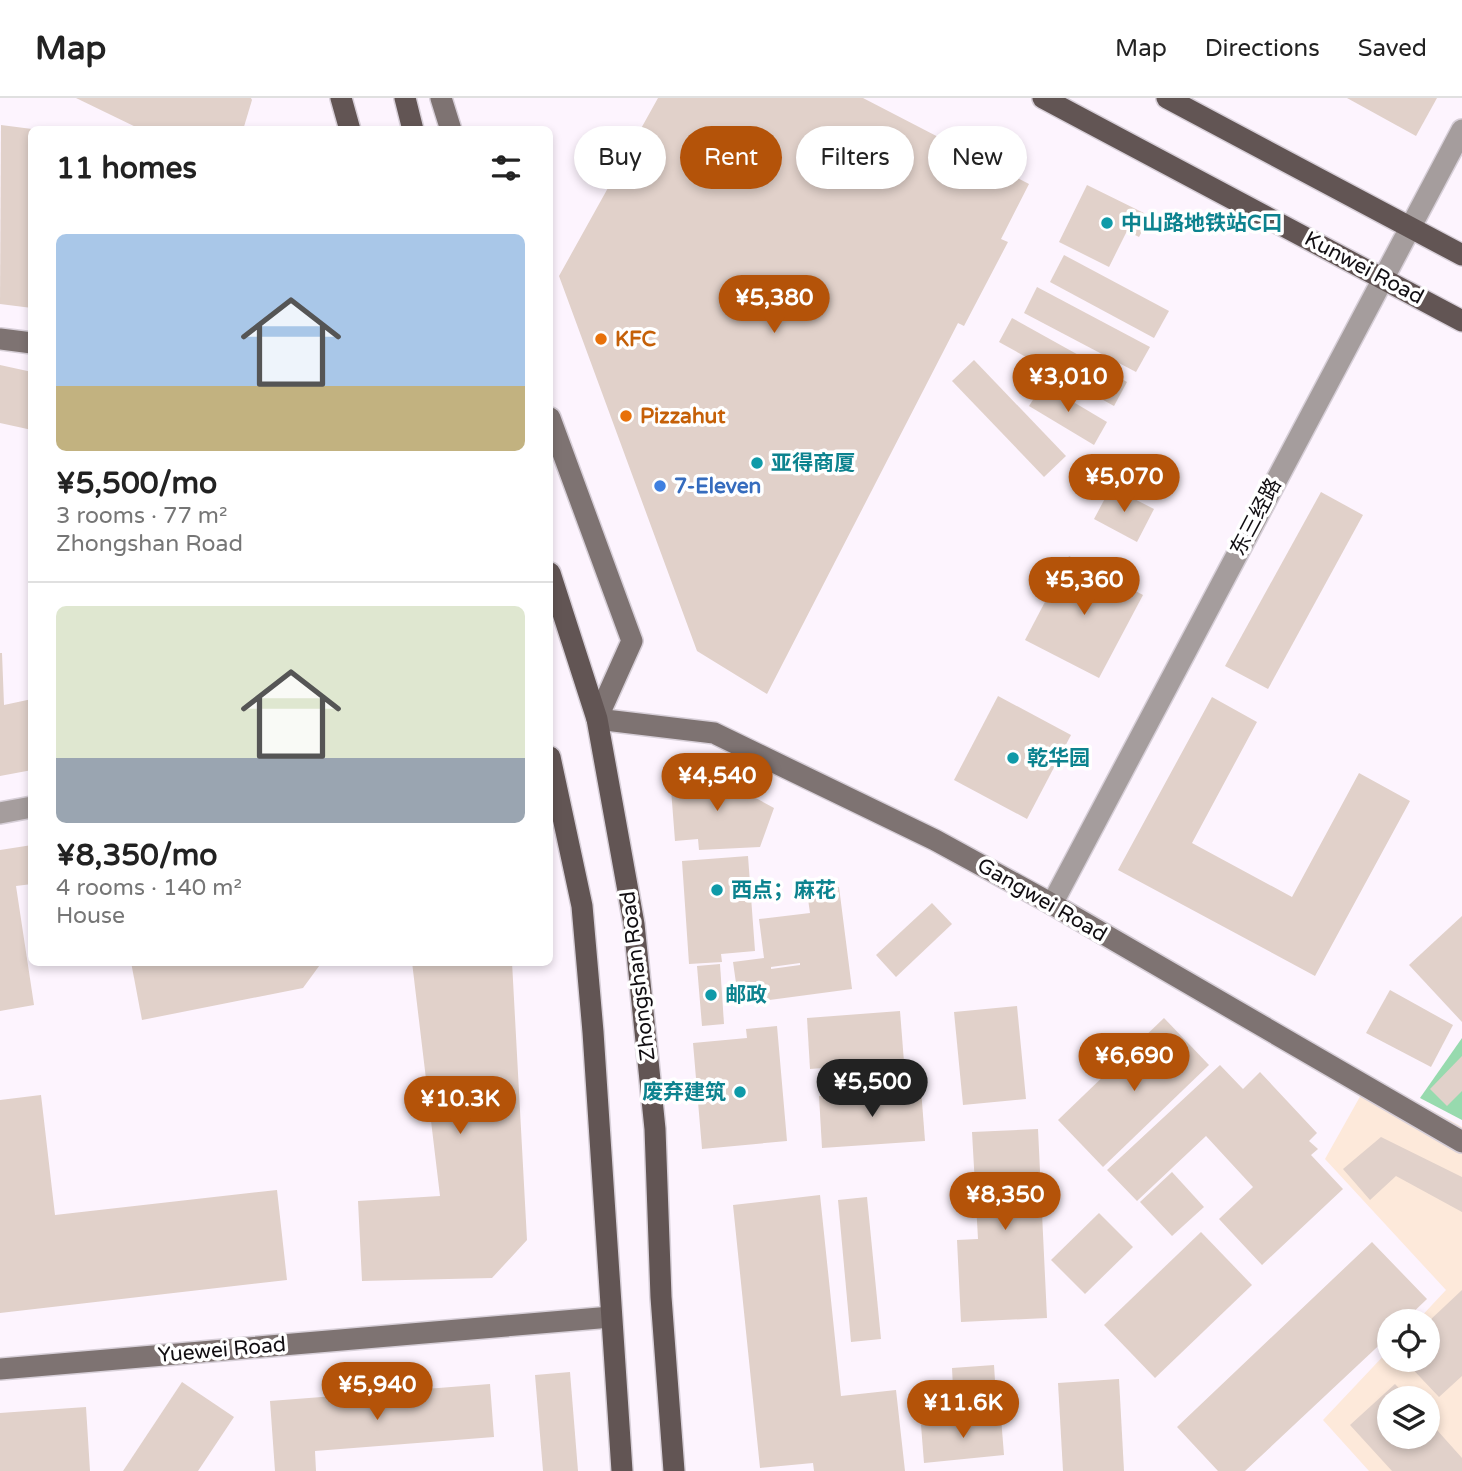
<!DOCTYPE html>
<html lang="en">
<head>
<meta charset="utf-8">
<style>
  body { margin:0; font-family:"Varela Round","Noto Sans SC",sans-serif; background:#f6f6f6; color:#222; height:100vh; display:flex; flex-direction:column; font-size:26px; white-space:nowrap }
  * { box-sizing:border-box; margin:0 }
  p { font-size:23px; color:#767676 }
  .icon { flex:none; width:38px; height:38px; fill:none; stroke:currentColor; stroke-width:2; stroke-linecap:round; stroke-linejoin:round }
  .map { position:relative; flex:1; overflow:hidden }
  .details { position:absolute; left:28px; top:28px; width:525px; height:840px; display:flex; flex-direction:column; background:#fff; border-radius:10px; box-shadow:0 4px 10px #0003 }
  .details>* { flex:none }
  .hud { position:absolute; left:574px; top:28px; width:665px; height:63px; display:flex; gap:14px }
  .buttons { position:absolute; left:1377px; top:1211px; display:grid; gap:14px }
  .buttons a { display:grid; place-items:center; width:63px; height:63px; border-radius:50%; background:#fff; box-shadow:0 4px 10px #0003; font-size:35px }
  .price { position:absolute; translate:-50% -60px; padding:0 16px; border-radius:24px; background:#b45309; color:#fff; font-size:23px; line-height:46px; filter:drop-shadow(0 2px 4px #0008) }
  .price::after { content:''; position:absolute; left:50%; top:42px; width:21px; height:16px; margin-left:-10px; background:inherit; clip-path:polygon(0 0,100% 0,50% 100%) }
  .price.current { background:#222; color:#fff }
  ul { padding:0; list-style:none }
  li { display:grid; align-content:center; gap:14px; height:371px; padding:0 28px }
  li+li { border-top:2px solid #e0e0e0 }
  li span { display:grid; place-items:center; height:217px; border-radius:10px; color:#555 }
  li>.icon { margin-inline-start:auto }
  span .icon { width:126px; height:126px; fill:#fffc; stroke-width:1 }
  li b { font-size:30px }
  h2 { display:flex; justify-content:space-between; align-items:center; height:84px; padding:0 28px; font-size:30px }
  .tag { padding:0 24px; border-radius:32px; background:#fff; box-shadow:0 4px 10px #0003; font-size:24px; line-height:63px }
  .tag.current { background:#b45309; color:#fff }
  header { display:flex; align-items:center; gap:42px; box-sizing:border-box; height:98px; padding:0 35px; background:#fff; border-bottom:2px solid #e0e0e0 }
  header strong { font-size:33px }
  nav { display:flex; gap:38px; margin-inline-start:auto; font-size:24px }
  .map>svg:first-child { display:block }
</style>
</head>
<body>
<header>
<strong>Map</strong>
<nav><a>Map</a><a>Directions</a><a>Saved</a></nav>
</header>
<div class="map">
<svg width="1462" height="1373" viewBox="0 0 1462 1373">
  <rect width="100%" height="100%" fill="#fdf4fe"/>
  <path fill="#fde9da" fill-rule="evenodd" d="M1371 979 1462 1029V1373H1369L1323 1322 1389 1252 1390 1262H1428V1223H1417L1446 1192 1325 1061ZM1390 1300H1428V1339H1390Z"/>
  <path fill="#97daae" d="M1462 940V1022L1420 1000Z"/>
  <g fill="#e1d1ca" fill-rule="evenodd">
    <path d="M76 0H251L252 2 243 32H142Z"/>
    <path d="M658 0H863L1029 86 1001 141 1008 144 964 228 958 225 767 596 697 553 559 178Z"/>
    <path d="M1347 0H1437L1416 38Z"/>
    <path d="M1 27 32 31V210L0 206Z"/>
    <path d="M1087 87 1150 118 1139 139 1127 133 1109 169 1059 144Z"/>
    <path d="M1064 157 1169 213 1154 240 1050 184Z"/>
    <path d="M1037 189 1150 249 1136 274 1024 215Z"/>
    <path d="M1012 220 1127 284 1114 308 999 244Z"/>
    <path d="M974 262 1066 358 1044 379 952 283Z"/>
    <path d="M0 267 32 274V332L0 325Z"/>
    <path d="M1043 286 1107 324 1094 347 1029 308Z"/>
    <path d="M1111 389 1154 411 1137 444 1094 421Z"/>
    <path d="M1321 394 1363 417 1268 591 1225 568Z"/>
    <path d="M1069 458 1143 497 1099 580 1025 542Z"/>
    <path d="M0 555H2L4 607 32 601V672L0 678Z"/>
    <path d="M998 598 1071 637 1027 721 954 682Z"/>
    <path d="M1212 599 1257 624 1192 745 1292 799 1359 675 1410 703 1315 878 1118 772Z"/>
    <path d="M696 667 774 710 760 749 699 752 698 741 675 743 671 691Z"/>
    <path d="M32 747V786L16 788 34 907 0 913V752Z"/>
    <path d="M748 758 755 853 721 856 722 864 689 866 682 763Z"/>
    <path d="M839 789 852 891 739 906 733 864 764 860 759 821 810 815 807 794ZM800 865V867L771 871V869Z"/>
    <path d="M932 805 952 826 896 879 876 857Z"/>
    <path d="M1462 818V924L1409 867Z"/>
    <path d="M131 864H322L303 890 142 922Z"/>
    <path d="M412 864H512L527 1142 492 1180 362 1183 358 1103 440 1098Z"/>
    <path d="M720 866 724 926 702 928 697 868Z"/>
    <path d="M1390 892 1453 927 1431 969 1366 935Z"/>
    <path d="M1017 908 1026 1001 963 1007 954 914Z"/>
    <path d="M900 913 904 964 810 971 807 920Z"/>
    <path d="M1164 920 1209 967 1103 1069 1058 1022Z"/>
    <path d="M777 928 787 1043 702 1051 693 945 747 940 746 931Z"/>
    <path d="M1462 958V993L1447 1008 1430 991Z"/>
    <path d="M1220 967 1243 991 1260 974 1317 1035 1309 1043 1318 1051 1311 1057 1343 1091 1262 1167 1219 1121 1253 1089 1206 1038 1137 1103 1107 1072Z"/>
    <path d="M921 991 925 1043 822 1050 819 998Z"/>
    <path d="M41 997 55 1117 277 1092 287 1182 0 1215V1002Z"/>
    <path d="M1038 1031 1047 1220 961 1224 957 1142 978 1141 972 1034Z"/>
    <path d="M1381 1039 1462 1079V1114L1396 1078 1370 1102 1343 1071Z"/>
    <path d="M1172 1074 1204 1109 1172 1138 1140 1104Z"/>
    <path d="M820 1097 841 1298 896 1292 905 1373H814L813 1365 760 1370 733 1107Z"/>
    <path d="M867 1099 881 1241 851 1244 838 1102Z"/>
    <path d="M1099 1115 1133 1149 1085 1196 1051 1162Z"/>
    <path d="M1201 1134 1252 1187 1155 1280 1104 1227Z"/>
    <path d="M1372 1144 1427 1201 1404 1223H1390V1237L1245 1373H1218L1177 1329Z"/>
    <path d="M1462 1192V1278L1439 1299 1404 1262H1428V1224Z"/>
    <path d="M994 1267 997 1313 966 1315 965 1290 953 1291 952 1270Z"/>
    <path d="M570 1274 578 1373H543L535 1277Z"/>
    <path d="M1119 1281 1124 1373H1063L1058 1285Z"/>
    <path d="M182 1284 234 1319 198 1373H123Z"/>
    <path d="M490 1286 494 1339 315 1353 316 1373H275L270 1303Z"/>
    <path d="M1395 1286 1408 1300H1390V1339H1428V1322L1462 1360V1373H1392L1350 1327Z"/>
    <path d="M86 1309 90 1373H0V1315Z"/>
    <path d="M1001 1319 1004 1357 924 1365 921 1327Z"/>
  </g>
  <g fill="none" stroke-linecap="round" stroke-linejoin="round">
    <g stroke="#d7cfd8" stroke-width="24">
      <g id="street">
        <path d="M0 715 32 709"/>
        <path d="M1052 806 1462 32"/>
      </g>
    </g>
    <g stroke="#d7cfd8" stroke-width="24">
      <g id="secondary">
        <path d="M441 0 451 32"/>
        <path d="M0 241 32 245"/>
        <path d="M550 320 632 543 597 621 714 635 935 742 1052 806 1462 1044"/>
        <path d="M0 1271 611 1219"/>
      </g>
    </g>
    <g stroke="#d7cfd8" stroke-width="24">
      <g id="primary">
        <path d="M341 0 350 32"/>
        <path d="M405 0 413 32"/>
        <path d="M1043 0 1462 223"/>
        <path d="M1167 0 1462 157"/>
        <path d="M550 475 597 621 634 826 655 1031 661 1199 674 1373"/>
        <path d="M550 659 582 808 593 934 622 1373"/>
      </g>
    </g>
    <use href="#street" stroke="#a59d9d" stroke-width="21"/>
    <use href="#secondary" stroke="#7e7372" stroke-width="21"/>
    <use href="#primary" stroke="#625554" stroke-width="21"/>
  </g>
  <g fill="#0f9aa8" stroke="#fff" stroke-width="2.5">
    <circle cx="1107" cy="125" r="7"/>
    <circle cx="757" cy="365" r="7"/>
    <circle cx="1013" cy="660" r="7"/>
    <circle cx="717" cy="792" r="7"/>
    <circle cx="711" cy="897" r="7"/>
    <circle cx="740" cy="994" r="7"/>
  </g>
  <g fill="#e8710a" stroke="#fff" stroke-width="2.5">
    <circle cx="601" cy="241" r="7"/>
    <circle cx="626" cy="318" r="7"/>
  </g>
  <circle fill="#3f7fe0" stroke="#fff" stroke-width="2.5" cx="660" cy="388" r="7"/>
  <g text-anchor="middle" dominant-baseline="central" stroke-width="7" stroke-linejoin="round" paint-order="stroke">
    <g font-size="21" font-weight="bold" fill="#0d838f" stroke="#fff" text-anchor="start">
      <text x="1121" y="125">中山路地铁站C口</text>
      <text x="771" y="365">亚得商厦</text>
      <text x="1027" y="660">乾华园</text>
      <text x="731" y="792">西点；麻花</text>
      <text x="725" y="897">邮政</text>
      <text x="726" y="994" text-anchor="end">废弃建筑</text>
    </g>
    <g font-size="21" fill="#110e12" stroke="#fff">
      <text transform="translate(1364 170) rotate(28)">Kunwei Road</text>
      <text transform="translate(1256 419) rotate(-62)">东三经路</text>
      <text transform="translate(1042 802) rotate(30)">Gangwei Road</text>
      <text transform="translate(638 878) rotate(-97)">Zhongshan Road</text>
      <text transform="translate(222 1252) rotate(-5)">Yuewei Road</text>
    </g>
    <g font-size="21" font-weight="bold" fill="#c56008" stroke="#fff" text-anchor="start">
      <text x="615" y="241">KFC</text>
      <text x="640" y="318">Pizzahut</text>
    </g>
    <g font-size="21" font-weight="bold" fill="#366cbe" stroke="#fff" text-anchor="start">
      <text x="674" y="388">7-Eleven</text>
    </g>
  </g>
</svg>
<div class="buttons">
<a><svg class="icon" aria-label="locate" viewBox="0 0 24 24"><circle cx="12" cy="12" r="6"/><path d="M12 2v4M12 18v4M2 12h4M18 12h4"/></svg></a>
<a><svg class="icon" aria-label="layers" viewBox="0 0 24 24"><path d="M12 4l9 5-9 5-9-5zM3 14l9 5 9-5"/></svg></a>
</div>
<b class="price" style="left:774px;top:237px">¥5,380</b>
<b class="price" style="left:1068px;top:316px">¥3,010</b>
<b class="price" style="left:1124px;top:416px">¥5,070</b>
<b class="price" style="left:1084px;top:519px">¥5,360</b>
<b class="price" style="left:717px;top:715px">¥4,540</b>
<b class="price" style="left:1134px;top:995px">¥6,690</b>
<b class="price current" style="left:872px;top:1021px">¥5,500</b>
<b class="price" style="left:460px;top:1038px">¥10.3K</b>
<b class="price" style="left:1005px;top:1134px">¥8,350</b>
<b class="price" style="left:377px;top:1324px">¥5,940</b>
<b class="price" style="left:963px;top:1342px">¥11.6K</b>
<div class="hud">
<a class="tag">Buy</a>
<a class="tag current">Rent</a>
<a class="tag">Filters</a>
<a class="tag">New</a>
</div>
<section class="details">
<h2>11 homes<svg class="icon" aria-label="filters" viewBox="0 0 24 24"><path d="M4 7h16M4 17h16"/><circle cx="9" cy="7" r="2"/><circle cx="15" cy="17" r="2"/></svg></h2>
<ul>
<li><span style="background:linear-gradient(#a9c7e8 70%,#c2b280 0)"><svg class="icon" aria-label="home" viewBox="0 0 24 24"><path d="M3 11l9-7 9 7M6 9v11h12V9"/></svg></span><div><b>¥5,500/mo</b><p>3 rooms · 77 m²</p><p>Zhongshan Road</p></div></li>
<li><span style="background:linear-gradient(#dfe7d0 70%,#9aa5b1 0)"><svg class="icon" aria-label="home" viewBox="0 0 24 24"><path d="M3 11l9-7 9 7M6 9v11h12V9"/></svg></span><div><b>¥8,350/mo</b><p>4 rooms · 140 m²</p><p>House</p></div></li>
</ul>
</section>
</div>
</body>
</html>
